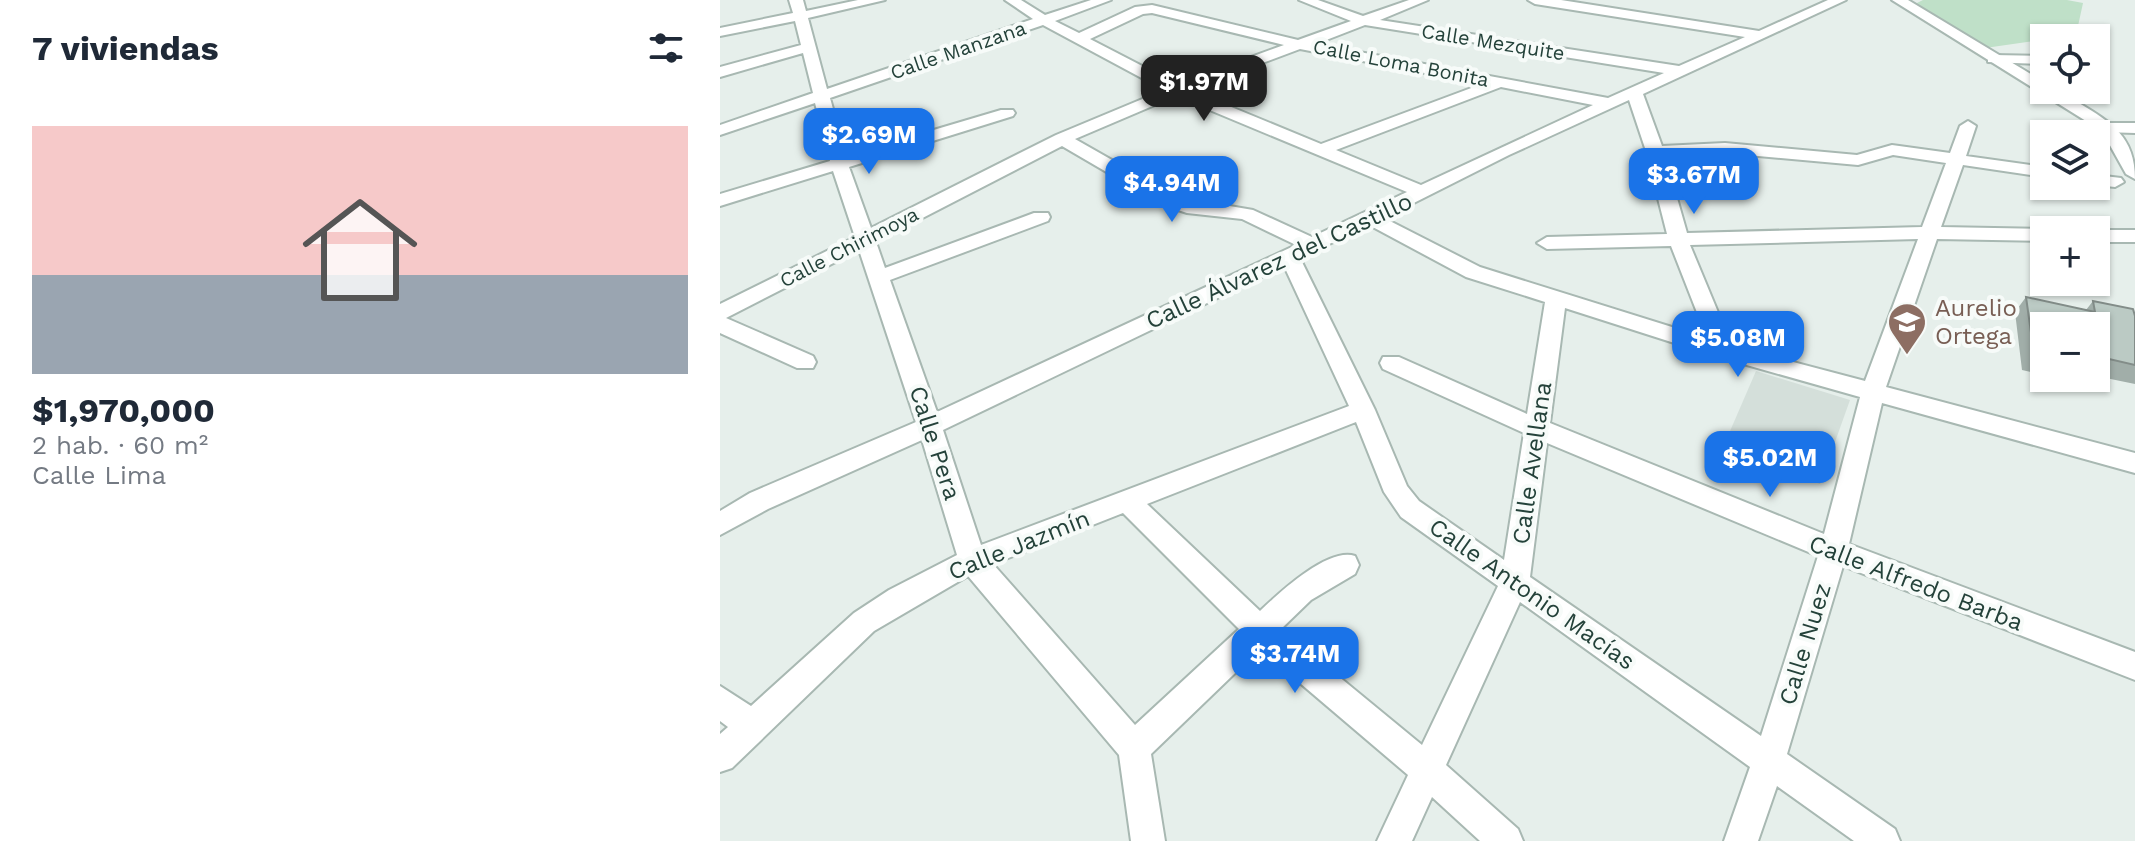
<!DOCTYPE html>
<html lang="es">
<head>
<meta charset="utf-8">
<style>
  body { margin:0; font-family:"Work Sans",sans-serif; background:#f2f2f3; color:#1f2937; height:100vh; display:flex; flex-direction:column; font-size:30px; white-space:nowrap }
  * { box-sizing:border-box; margin:0 }
  p { font-size:26px; color:#747a83 }
  .icon { flex:none; width:44px; height:44px; fill:none; stroke:currentColor; stroke-width:2; stroke-linecap:round; stroke-linejoin:round }
  .map { position:relative; flex:1; overflow:hidden }
  .side { display:flex; flex-direction:column; background:#fff; width:720px }
  .side>* { flex:none }
  .fabs { position:absolute; left:1310px; top:24px; display:grid; gap:16px }
  .fabs a { display:grid; place-items:center; width:80px; height:80px; border-radius:0px; background:#fff; box-shadow:0 2px 6px #0004; font-size:40px }
  .price { position:absolute; translate:-50% -68px; padding:0 18px; border-radius:16px; background:#1a73e8; color:#fff; font-size:26px; line-height:52px; filter:drop-shadow(0 2px 4px #0008) }
  .price::after { content:''; position:absolute; left:50%; top:48px; width:24px; height:18px; margin-left:-12px; background:inherit; clip-path:polygon(0 0,100% 0,50% 100%) }
  .price.active { background:#222; color:#fff }
  ul { padding:0; list-style:none }
  li { display:grid; align-content:center; gap:16px; height:424px; padding:0 32px }
  li span { display:grid; place-items:center; height:248px; border-radius:0px; color:#555 }
  li>.icon { margin-inline-start:auto }
  span .icon { width:144px; height:144px; fill:#fffc; stroke-width:1 }
  li b { font-size:34px }
  h2 { display:flex; justify-content:space-between; align-items:center; height:96px; padding:0 32px; font-size:34px }
  main { display:flex; flex:1; min-height:0 }
  .map>svg:first-child { display:block }
</style>
</head>
<body>
<main>
<section class="side">
<h2>7 viviendas<svg class="icon" aria-label="filters" viewBox="0 0 24 24"><path d="M4 7h16M4 17h16"/><circle cx="9" cy="7" r="2"/><circle cx="15" cy="17" r="2"/></svg></h2>
<ul>
<li><span style="background:linear-gradient(#f6c9c9 60%,#9aa5b1 0)"><svg class="icon" aria-label="home" viewBox="0 0 24 24"><path d="M3 11l9-7 9 7M6 9v11h12V9"/></svg></span><div><b>$1,970,000</b><p>2 hab. · 60 m²</p><p>Calle Lima</p></div></li>
</ul>
</section>
<div class="map">
<svg width="1415" height="841" viewBox="0 0 1415 841">
  <rect width="100%" height="100%" fill="#e6efeb"/>
  <path fill="#d4dfda" d="M1036 371 1130 400 1100 484 1004 445Z"/>
  <path fill="#bfe0c8" d="M1203 0H1347L1363 3 1356 35 1265 48 1193 5Z"/>
  <g fill="none" stroke-linecap="round" stroke-linejoin="round">
    <g stroke="#a8b8b2" stroke-width="4">
      <g id="minor">
        <path d="M69 0H83L86 11 138 0H165L88 18 107 89 313 19 285 0H301L325 15 371 0H391L335 21 359 33 415 7 432 5 578 40 631 21 579 0H598L643 16 689 0H708L660 20 959 66 1025 37 815 4 808 0H841L1039 31 1108 0H1126L923 94 942 146 1005 143 1137 155 1172 145 1230 153 1240 126 1248 121 1256 126 1246 156 1324 167V177L1243 165 1221 227 1324 229 1327 230H1324V241L1217 239 1166 387 1415 453V473L1162 403 1129 544 1415 652V680L1123 566 1067 754 1175 829 1180 841H1134L1057 786 1038 841H1004L1030 767 800 602 726 765 798 829 803 841H760L712 797 692 841H657L688 775 540 649 431 754 445 841H411L399 755 248 576 154 631 12 768 0 772V734L8 727 0 721V686L31 706 134 613 169 590 237 555 202 440 48 509 0 535V511L30 493 196 422 139 250 6 318 93 356 96 362 93 368H77L0 333V304L135 237 113 171 0 206V194L110 161 95 103 0 135V125L93 93 83 53 0 77V67L81 45 75 21 0 36V28L73 13ZM432 13 564 45 457 84 370 39 423 14ZM323 25 444 90 336 135 151 228 129 167 293 116 295 113 293 110H281L126 156 110 98ZM645 25 944 73 888 98 596 44ZM580 49 762 84 601 144 470 90ZM781 87 873 105 701 185 616 150ZM456 96 687 192 592 237 533 210 457 197 355 139ZM909 100 926 151 947 234 827 237 817 243 827 249 951 246 987 338 760 267 664 218 789 155ZM342 146 443 205 467 213 522 219 576 245 217 412 170 280 328 221 330 217 328 213H314L165 268 156 242ZM1005 153 1138 165 1173 155 1226 163 1202 227 967 233 945 156ZM649 225 746 277 825 302 807 414 679 357H663L660 363 663 369 804 433 784 560 699 501 687 486 655 410 580 258ZM1198 239 1145 381 1012 346 970 245ZM564 266 629 406 261 545 223 430ZM845 308 995 356 1140 397 1104 534 830 423ZM636 422 664 492 681 517 778 586 702 745 561 629 591 600 635 574 639 565 635 556C608 547 559 593 540 611L427 504ZM827 443 1098 556 1041 736 810 577ZM403 513 519 629 415 725 273 564Z"/>
        <path d="M1273 55 1324 56V64L1268 62V56Z"/>
        <path d="M1389 123H1415V133L1383 132 1381 128Z"/>
        <path d="M1376 175 1401 178 1404 182 1395 187 1376 185Z"/>
        <rect x="1376" y="230" width="39" height="12"/>
      </g>
    </g>
    <g stroke="#a8b8b2" stroke-width="4">
      <path id="tertiary" d="M1172 0H1188L1324 82V90C1338 90 1347 96 1359 103 1392 123 1415 137 1415 179L1406 174 1382 131Z"/>
    </g>
    <use href="#minor" fill="#fff" fill-rule="evenodd"/>
    <use href="#tertiary" fill="#fff" fill-rule="evenodd"/>
  </g>
  <path fill="#a1aea9" d="M1306 297 1366 310 1373 301 1415 316V384L1376 376V326H1324V375L1302 370 1295 312Z"/>
  <path fill="#bbcac4" stroke="#838d89" stroke-width="2" d="M1306 297 1375 312 1373 301 1413 309 1415 316V365L1376 356V326H1324V356L1314 354Z"/>
  <defs>
    <g id="school-pin" transform="scale(2)"><path d="M0 17L-7.5 6A9.5 9.5 0 1 1 7.5 6Z" fill="#8d6e63" stroke="#f7fbf9"/><path d="M0-5L7-2L0 1L-7-2ZM-4 1L0 2.5L4 1V4Q0 6-4 4Z" fill="#fff"/></g>
  </defs>
  <g fill-rule="evenodd">
    <use href="#school-pin" x="1187" y="322"/>
  </g>
  <g text-anchor="middle" dominant-baseline="central" stroke-width="8" stroke-linejoin="round" paint-order="stroke">
    <g font-size="20" fill="#24423a" stroke="#f7fbf9">
      <text transform="translate(773 42) rotate(9)">Calle Mezquite</text>
      <text transform="translate(238 50) rotate(-19)">Calle Manzana</text>
      <text transform="translate(681 63) rotate(11)">Calle Loma Bonita</text>
      <text transform="translate(129 247) rotate(-27)">Calle Chirimoya</text>
    </g>
    <g font-size="24" fill="#24423a" stroke="#f7fbf9">
      <text transform="translate(559 261) rotate(-25)">Calle Álvarez del Castillo</text>
      <text transform="translate(215 443) rotate(72)">Calle Pera</text>
      <text transform="translate(812 463) rotate(-82)">Calle Avellana</text>
      <text transform="translate(299 545) rotate(-22)">Calle Jazmín</text>
      <text transform="translate(1196 583) rotate(21)">Calle Alfredo Barba</text>
      <text transform="translate(812 594) rotate(35)">Calle Antonio Macías</text>
      <text transform="translate(1085 644) rotate(-73)">Calle Nuez</text>
    </g>
    <g font-size="24" fill="#785e54" stroke="#f7fbf9" text-anchor="start">
      <text x="1215" y="308">Aurelio<tspan x="1215" dy="28">Ortega</tspan></text>
    </g>
  </g>
</svg>
<div class="fabs">
<a><svg class="icon" aria-label="locate" viewBox="0 0 24 24"><circle cx="12" cy="12" r="6"/><path d="M12 2v4M12 18v4M2 12h4M18 12h4"/></svg></a>
<a><svg class="icon" aria-label="layers" viewBox="0 0 24 24"><path d="M12 4l9 5-9 5-9-5zM3 14l9 5 9-5"/></svg></a>
<a>+</a>
<a>−</a>
</div>
<b class="price active" style="left:484px;top:123px">$1.97M</b>
<b class="price" style="left:149px;top:176px">$2.69M</b>
<b class="price" style="left:974px;top:216px">$3.67M</b>
<b class="price" style="left:452px;top:224px">$4.94M</b>
<b class="price" style="left:1018px;top:379px">$5.08M</b>
<b class="price" style="left:1050px;top:499px">$5.02M</b>
<b class="price" style="left:575px;top:695px">$3.74M</b>
</div>
</main>
</body>
</html>
